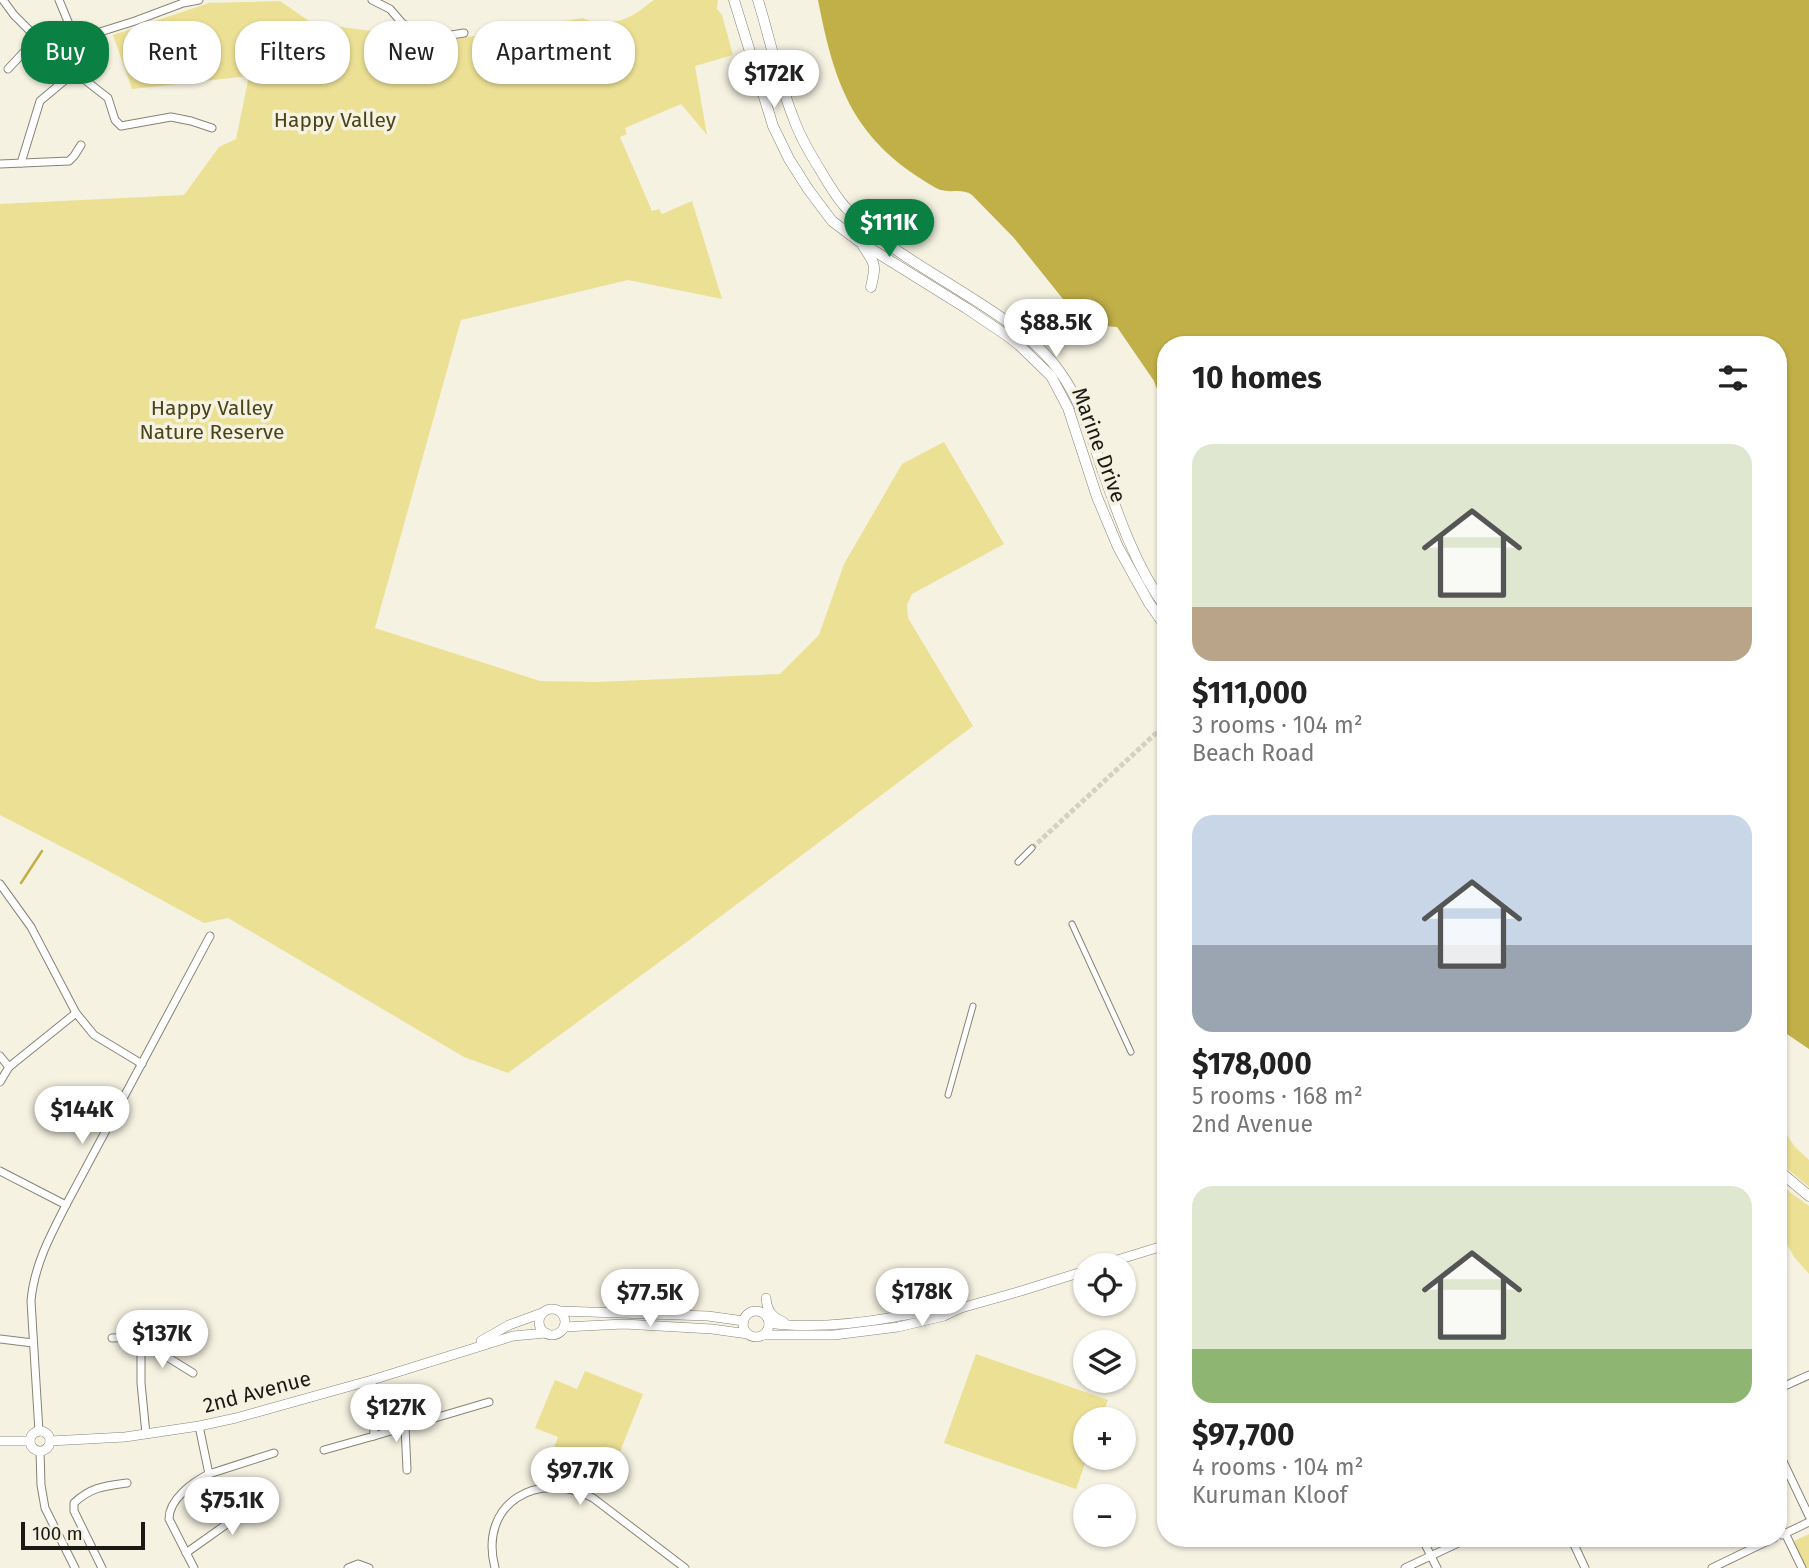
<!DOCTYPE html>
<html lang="en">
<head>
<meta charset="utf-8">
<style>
  body { margin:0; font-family:"Fira Sans",sans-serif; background:#f2f2f2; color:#222; height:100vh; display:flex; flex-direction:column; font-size:26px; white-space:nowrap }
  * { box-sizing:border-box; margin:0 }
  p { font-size:23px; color:#767676 }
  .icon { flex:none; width:38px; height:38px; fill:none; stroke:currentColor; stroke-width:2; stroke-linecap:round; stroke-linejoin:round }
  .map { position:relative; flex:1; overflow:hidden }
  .details { position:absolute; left:1157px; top:336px; width:630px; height:1211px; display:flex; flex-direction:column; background:#fff; border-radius:28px; box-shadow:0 2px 5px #0004 }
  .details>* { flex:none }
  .top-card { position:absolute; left:21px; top:21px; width:665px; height:63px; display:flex; gap:14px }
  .buttons { position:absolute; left:1073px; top:1253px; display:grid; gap:14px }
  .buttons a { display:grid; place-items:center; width:63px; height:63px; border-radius:50%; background:#fff; box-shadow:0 2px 5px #0004; font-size:35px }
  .scale { position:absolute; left:21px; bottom:18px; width:124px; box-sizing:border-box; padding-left:7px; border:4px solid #1a1913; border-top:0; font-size:19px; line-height:24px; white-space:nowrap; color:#1a1913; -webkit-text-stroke:5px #f5f2e2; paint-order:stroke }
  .price { position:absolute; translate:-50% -60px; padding:0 16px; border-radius:24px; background:#fff; color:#222; font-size:23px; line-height:46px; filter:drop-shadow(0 2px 4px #0008) }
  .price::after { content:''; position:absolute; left:50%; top:42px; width:21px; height:16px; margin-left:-10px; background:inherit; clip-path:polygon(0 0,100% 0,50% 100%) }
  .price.on { background:#0b8043; color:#fff }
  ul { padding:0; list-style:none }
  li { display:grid; align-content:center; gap:14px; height:371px; padding:0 35px }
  li span { display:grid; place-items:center; height:217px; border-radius:21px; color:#555 }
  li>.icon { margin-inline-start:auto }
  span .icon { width:126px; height:126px; fill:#fffc; stroke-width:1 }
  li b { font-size:30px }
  h2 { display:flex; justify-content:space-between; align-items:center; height:84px; padding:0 35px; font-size:30px }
  .chip { padding:0 24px; border-radius:28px; background:#fff; box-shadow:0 2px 5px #0004; font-size:24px; line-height:63px }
  .chip.on { background:#0b8043; color:#fff }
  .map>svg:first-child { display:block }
</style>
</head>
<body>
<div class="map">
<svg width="1809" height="1568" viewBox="0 0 1809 1568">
  <rect width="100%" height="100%" fill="#f5f2e2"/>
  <g fill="#ece095">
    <path d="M654 0H718L717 9 722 15 733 55 695 66 707 135 681 104 625 128 627 134 620 137 652 211 659 209 662 214 692 201 722 299 628 280 461 320 375 628 540 681 597 682 780 674 819 635 844 564 902 464 944 442 1004 544 912 594 907 605 908 618 973 726 684 944 508 1073 464 1057 228 918 204 923 101 867 0 815V204L184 195 219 147 236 139 249 76 132 89 113 35 209 3 280 1 312 23 444 41 583 18C595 25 617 23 629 17 638 13 646 5 654 0Z"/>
    <path d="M1778 1122 1795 1147 1809 1160V1187L1778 1161Z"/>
    <path d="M1783 1187 1809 1206V1274L1794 1257 1778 1228V1190Z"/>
    <path d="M976 1354 1108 1400 1101 1419H1085V1458H1087L1076 1489 944 1443Z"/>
    <path d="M585 1371 643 1394 609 1479 551 1456 558 1437 535 1428 555 1380 577 1389Z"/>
    <path d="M1809 1534V1568H1805L1792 1542Z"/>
  </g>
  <path fill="#c1b048" d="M818 0H1809V1049L1778 1028V345H1166L1165 411 1154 381 1117 327 1094 325 1075 314 1014 238 972 195C960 187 950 195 936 188 854 141 835 88 818 0Z"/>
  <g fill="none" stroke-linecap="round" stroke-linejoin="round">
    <path stroke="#c1b048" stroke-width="2.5" d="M21 883 42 851"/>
    <path stroke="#d4d1c3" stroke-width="5" stroke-dasharray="5 2.5" stroke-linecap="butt" d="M1032 848 1166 724"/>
    <g stroke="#878476" stroke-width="7">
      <g id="pedestrian">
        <path d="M1018 862 1032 848"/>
        <path d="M1072 924 1131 1052"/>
        <path d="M948 1095 973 1006"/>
      </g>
    </g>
    <g stroke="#878476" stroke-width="9">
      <g id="minor">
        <path d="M3 0 14 15 37 38 65 53 85 80 108 98 115 120 121 126 171 117 191 121 212 128"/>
        <path d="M59 0 71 29 74 33 84 37 135 21 183 3 199 0"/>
        <path d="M372 0 390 9 402 23 411 29 445 36 464 33"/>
        <path d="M8 69 37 38"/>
        <path d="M21 163 40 101 77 70"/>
        <path d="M0 164 69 161 74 156 81 145"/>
        <path d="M0 884 31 927 76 1013 94 1035 142 1064"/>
        <path d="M0 1056 9 1067"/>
        <path d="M0 1082 9 1067 76 1013"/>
        <path d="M0 1171 66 1205"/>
        <path d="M112 1338C122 1337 135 1337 141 1347V1383L146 1434"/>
        <path d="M0 1339 33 1343"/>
        <path d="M141 1347 164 1355 193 1373"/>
        <path d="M372 1380 374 1436 489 1402"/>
        <path d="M1778 1389 1809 1375"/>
        <path d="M405 1426 407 1470"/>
        <path d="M39 1432 31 1301C34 1266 50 1236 66 1205L210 936"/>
        <path d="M324 1450 374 1436"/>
        <path d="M40 1451 41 1485 45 1508 75 1568"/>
        <path d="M1778 1451 1809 1516"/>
        <path d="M209 1474 274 1453"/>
        <path d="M1785 1533 1802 1568"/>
        <path d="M1782 1535 1809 1522"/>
        <path d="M1422 1538 1437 1568"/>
        <path d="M1571 1538 1585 1568"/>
        <path d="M186 1553 262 1499"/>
        <path d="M102 1568 74 1511V1503C91 1487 105 1486 127 1483"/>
        <path d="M194 1568 169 1519C169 1499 193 1482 209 1474L199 1426"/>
        <path d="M348 1568 358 1564 369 1568"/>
        <path d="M495 1568C478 1503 538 1469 593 1498L685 1568"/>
        <path d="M1405 1568 1469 1538"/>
        <path d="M1712 1568 1774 1538"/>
      </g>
    </g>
    <g stroke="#878476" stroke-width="10">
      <g id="tertiary">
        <path d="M1101 1265 1166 1245"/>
        <path d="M766 1298C767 1311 772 1317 784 1322"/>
        <circle cx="552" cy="1322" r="13"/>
        <path d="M560 1311 708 1316 744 1321"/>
        <circle cx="756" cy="1324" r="13"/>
        <path d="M769 1323C810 1329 855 1324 895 1317 915 1314 935 1309 956 1309"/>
        <path d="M564 1327 624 1324 712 1329 748 1334"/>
        <path d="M763 1335H834L898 1327 944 1316 961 1308 1021 1291 1085 1271"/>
        <path d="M481 1341 509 1325 542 1313"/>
        <circle cx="40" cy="1441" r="10"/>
        <path d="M0 1441H30"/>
        <path d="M50 1441 125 1437 199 1426 236 1418 372 1380 513 1336 546 1333"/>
      </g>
    </g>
    <g stroke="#878476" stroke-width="11">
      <g id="secondary">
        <path d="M734 0 773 126 789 159 808 189 832 221 860 242 966 308 1006 335 1019 345 1051 376 1068 408 1097 497 1118 547 1149 603 1166 627"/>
        <path d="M758 0C770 39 778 79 793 117 800 137 811 155 822 173 829 185 837 198 846 208 872 235 904 256 935 275 976 301 1032 332 1060 372 1080 400 1090 431 1100 463 1117 512 1135 566 1166 608"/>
        <path d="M863 246C876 265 876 265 871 287"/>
        <path d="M1778 1170 1809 1196"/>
      </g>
    </g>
    <use href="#pedestrian" stroke="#fff" stroke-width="5"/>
    <use href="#minor" stroke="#fff" stroke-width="7"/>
    <use href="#tertiary" stroke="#fff" stroke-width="9"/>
    <use href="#secondary" stroke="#fff" stroke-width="10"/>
  </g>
  <g text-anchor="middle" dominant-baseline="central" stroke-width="7" stroke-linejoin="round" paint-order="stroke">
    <g font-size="21" fill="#4b4419" stroke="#f5f2e2">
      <text x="335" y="120">Happy Valley</text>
      <text x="212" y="408">Happy Valley<tspan x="212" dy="24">Nature Reserve</tspan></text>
    </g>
    <g font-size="21" fill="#1a1913" stroke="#f5f2e2">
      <text transform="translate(1099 445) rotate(70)">Marine Drive</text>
      <text transform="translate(257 1392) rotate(-15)">2nd Avenue</text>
    </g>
  </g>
</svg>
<div class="buttons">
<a><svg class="icon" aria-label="locate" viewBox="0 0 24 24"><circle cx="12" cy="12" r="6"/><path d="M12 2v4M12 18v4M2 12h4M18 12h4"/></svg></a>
<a><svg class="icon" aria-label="layers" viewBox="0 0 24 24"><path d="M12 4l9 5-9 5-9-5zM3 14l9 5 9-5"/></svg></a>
<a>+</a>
<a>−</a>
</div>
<div class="scale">100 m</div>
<b class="price" style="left:774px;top:110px">$172K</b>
<b class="price on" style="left:889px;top:259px">$111K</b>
<b class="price" style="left:1056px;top:359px">$88.5K</b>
<b class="price" style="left:82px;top:1146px">$144K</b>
<b class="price" style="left:922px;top:1328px">$178K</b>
<b class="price" style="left:650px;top:1329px">$77.5K</b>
<b class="price" style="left:162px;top:1370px">$137K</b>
<b class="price" style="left:396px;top:1444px">$127K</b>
<b class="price" style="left:580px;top:1507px">$97.7K</b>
<b class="price" style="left:232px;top:1537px">$75.1K</b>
<div class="top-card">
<a class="chip on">Buy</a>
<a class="chip">Rent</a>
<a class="chip">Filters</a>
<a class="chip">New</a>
<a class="chip">Apartment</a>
</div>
<section class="details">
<h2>10 homes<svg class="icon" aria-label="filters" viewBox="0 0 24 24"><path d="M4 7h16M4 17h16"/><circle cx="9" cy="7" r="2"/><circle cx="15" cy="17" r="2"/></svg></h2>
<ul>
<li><span style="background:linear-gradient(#dfe7d0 75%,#b9a48a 0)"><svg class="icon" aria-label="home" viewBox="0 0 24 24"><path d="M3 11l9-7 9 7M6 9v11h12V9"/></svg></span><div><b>$111,000</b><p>3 rooms · 104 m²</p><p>Beach Road</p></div></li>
<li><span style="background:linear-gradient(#c9d6e8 60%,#9aa5b1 0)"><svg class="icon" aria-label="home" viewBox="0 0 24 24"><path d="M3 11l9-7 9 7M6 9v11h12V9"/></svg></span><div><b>$178,000</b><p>5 rooms · 168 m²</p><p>2nd Avenue</p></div></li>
<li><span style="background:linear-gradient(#dfe7d0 75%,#8fb573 0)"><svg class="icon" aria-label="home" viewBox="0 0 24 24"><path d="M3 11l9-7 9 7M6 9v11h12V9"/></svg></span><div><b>$97,700</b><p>4 rooms · 104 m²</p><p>Kuruman Kloof</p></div></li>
</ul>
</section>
</div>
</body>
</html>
